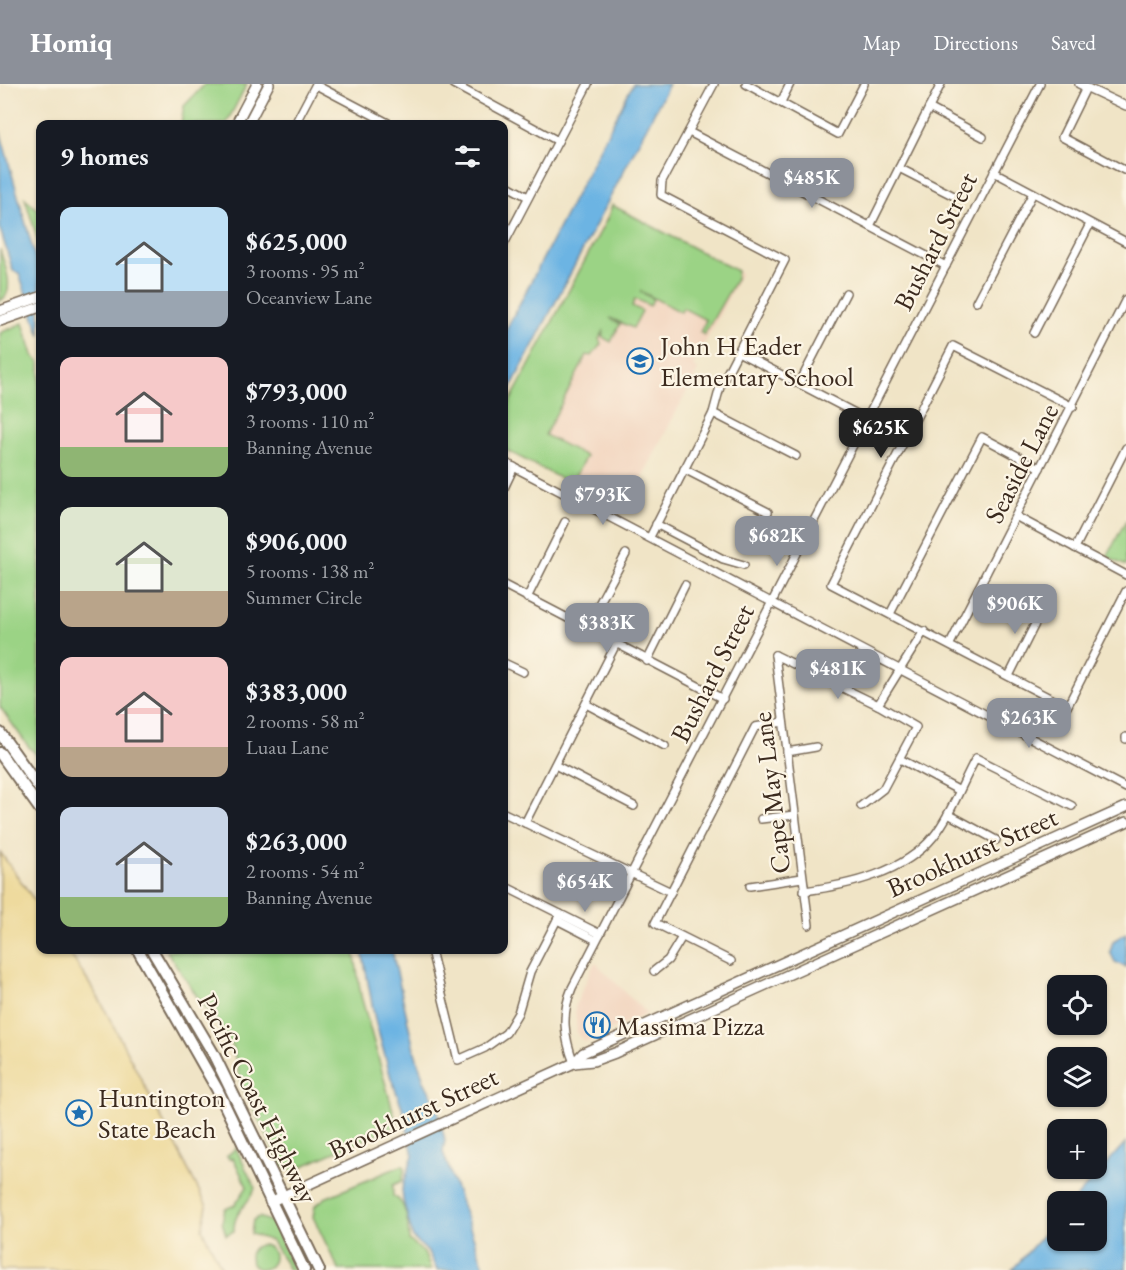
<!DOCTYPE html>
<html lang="en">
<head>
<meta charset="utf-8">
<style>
  body { margin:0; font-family:"EB Garamond",serif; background:#20242c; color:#f1f3f6; height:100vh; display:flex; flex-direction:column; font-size:22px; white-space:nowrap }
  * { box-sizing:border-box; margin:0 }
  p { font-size:20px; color:#9ea1a6 }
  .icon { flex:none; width:33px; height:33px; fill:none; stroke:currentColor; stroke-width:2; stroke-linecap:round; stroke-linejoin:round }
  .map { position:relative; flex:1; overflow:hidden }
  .details { position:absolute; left:36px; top:36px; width:472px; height:834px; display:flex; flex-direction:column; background:#171b24; border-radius:12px; box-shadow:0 2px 4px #0004 }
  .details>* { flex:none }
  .buttons { position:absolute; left:1047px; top:891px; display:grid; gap:12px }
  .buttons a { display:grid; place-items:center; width:60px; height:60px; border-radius:12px; background:#171b24; box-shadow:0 2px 4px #0004; font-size:30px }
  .price { position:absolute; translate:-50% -51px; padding:0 14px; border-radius:12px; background:#8c9099; color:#fff; font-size:20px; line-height:39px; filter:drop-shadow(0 2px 3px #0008) }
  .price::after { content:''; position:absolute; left:50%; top:36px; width:18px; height:14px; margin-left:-9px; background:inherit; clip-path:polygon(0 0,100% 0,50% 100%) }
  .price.active { background:#222; color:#fff }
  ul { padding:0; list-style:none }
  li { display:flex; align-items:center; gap:18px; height:150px; padding:0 24px }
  li span { display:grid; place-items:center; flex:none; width:168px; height:120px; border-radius:12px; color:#555 }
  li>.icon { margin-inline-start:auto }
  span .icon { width:72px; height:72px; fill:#fffc; stroke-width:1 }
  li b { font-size:26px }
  h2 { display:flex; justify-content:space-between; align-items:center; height:72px; padding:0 24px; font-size:26px }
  header { display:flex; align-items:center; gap:36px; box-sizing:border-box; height:84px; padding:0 30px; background:#8c9099; color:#fff }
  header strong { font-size:28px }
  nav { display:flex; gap:33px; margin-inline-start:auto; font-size:21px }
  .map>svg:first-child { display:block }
</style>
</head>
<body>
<header>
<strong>Homiq</strong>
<nav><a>Map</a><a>Directions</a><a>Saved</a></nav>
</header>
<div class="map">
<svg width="1126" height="1186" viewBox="0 0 1126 1186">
  <rect width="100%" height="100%" fill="#fcf5e5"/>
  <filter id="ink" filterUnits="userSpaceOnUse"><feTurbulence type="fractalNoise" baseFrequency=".0167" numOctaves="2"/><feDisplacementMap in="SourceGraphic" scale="12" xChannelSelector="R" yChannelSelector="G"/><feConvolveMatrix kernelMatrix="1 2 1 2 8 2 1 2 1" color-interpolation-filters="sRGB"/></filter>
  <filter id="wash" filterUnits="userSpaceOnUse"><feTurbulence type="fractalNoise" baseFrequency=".008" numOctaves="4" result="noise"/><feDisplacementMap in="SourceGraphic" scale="24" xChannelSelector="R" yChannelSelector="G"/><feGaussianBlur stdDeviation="1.35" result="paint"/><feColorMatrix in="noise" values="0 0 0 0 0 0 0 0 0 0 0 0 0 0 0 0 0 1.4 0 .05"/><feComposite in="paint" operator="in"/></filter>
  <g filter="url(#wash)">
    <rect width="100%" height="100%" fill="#f0e4c6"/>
    <g fill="#f2d4be">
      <path d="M612 121 741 189 693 282 698 286 624 428 571 400 585 372 545 351 587 267 578 255 550 240Z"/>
      <path d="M595 878 647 930 585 958 577 950 575 922Z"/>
    </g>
    <g fill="#9bd385" stroke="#6b7e52" stroke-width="1.5">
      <path d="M205 0H247L226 40H181L184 22Z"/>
      <path d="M25 114 40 128V164Z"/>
      <path d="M612 121 737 187 736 195 704 251 700 248 706 236 683 224 681 228 640 207 653 215 650 222 635 215 632 222 642 227 633 244 610 234 620 240 611 258 602 253 604 246 599 255 601 260 592 272 587 271 545 351 586 372 571 400 504 365V329L608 133Z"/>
      <path d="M0 165C4 180 17 208 0 217Z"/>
      <path d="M23 239 33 271 40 279V674L28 662 0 623V249Z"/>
      <path d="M1126 436V482L1107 473Z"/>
      <path d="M166 866H354L361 912 397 1041 294 1086 282 1082 241 1000 233 963 220 941 198 914Z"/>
      <path d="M236 1064 255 1104C249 1121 233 1127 234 1147L226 1151 222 1138 225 1125 235 1121 247 1103 233 1074 229 1075 227 1072Z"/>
      <path d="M403 1081 405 1084 402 1097 393 1101V1112C408 1118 408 1142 409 1156L424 1169 431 1186H339L313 1133 315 1122 325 1114Z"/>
      <path d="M259 1133 272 1138 294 1186H289L272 1157 251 1150 253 1136Z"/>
      <circle cx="262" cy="1173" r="12"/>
    </g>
    <path fill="#eeda9e" stroke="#94825e" stroke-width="1.5" d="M0 768 40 824V866H68L101 918 207 1122 202 1145 223 1186H0Z"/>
    <g fill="#6cb4e3" stroke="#546f80" stroke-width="1.5">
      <path d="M633 0H669L504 317V250Z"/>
      <path d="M0 47 40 191V252L19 189 13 187 0 145Z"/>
      <path d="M1126 849V883L1115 878 1110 868 1113 857Z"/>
      <path d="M362 866H392L414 965 424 997 436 1020 445 1056 443 1068 485 1186H437L428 1168 413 1154 403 1116 402 1105 413 1071 402 1023 391 994 375 936Z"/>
      <path d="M1126 1058V1186H1012L1057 1135 1058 1156H1096V1118L1073 1117Z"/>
    </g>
  </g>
  <g filter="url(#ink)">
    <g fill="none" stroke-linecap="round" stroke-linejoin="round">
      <g stroke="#7a6b59" stroke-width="10">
        <g id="minor">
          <path d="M453 0 558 57"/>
          <path d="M746 0 838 50 864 0"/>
          <path d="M1079 0 1126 22"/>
          <path d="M316 1 390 40"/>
          <path d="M1086 4 1062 53 1124 86"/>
          <path d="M781 18 790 0"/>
          <path d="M929 24 983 53"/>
          <path d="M295 40 316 0"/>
          <path d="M689 48 946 182"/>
          <path d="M899 84 952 111"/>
          <path d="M994 88 1126 158"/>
          <path d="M504 100 528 113"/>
          <path d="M870 142 941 0"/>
          <path d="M504 160 588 0"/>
          <path d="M976 218 1033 109"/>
          <path d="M1034 249 1090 140"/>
          <path d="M738 268 905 355"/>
          <path d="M800 298 846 209"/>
          <path d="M1073 323 953 262 831 500 1067 623 1126 507"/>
          <path d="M713 329 796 372"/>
          <path d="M504 378 1126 704"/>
          <path d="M684 385 768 428"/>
          <path d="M504 404 514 383"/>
          <path d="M1017 433 1126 491"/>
          <path d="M656 440 723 475 744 481"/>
          <path d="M650 453 713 329 720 303 785 176 661 111 662 97 714 0"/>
          <path d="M1075 464 1126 364"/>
          <path d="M504 501 723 615"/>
          <path d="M527 514 565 438"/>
          <path d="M890 530 982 353 1040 384"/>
          <path d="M586 544 626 470"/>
          <path d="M950 560 1126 215"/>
          <path d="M775 571 809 841"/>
          <path d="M775 571 878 621 916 643 883 705 861 722"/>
          <path d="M647 577 685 501"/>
          <path d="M504 579 523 588"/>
          <path d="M1009 592 1044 522"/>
          <path d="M586 620 665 662"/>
          <path d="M878 621 924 547"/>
          <path d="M1126 653V655"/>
          <path d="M787 668 816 663"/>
          <path d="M900 675 958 706"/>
          <path d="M555 681 634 722"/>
          <path d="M504 729 671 808"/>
          <path d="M948 730 996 756"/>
          <path d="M761 735 794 731"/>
          <path d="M525 739 616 560"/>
          <path d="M504 802 600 850"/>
          <path d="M750 802 802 794"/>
          <path d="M804 807C849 801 904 789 934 752 952 729 962 699 976 674L1072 722"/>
          <path d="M557 836 596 856"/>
          <path d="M431 866 458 976 485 964 506 949 518 929 530 888 560 830"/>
          <path d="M731 877 655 839 755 643 783 638"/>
          <path d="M654 887 668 876 682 853"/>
          <path d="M574 979C564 953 561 930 572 904L1040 0"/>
        </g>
      </g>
      <g stroke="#7a6b59" stroke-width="12">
        <g id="major">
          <path d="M236 40 257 0"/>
          <path d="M248 40 269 0"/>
          <path d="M0 227 40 213"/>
          <path d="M0 237 40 223"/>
          <path d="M574 979 593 977 615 969 1126 738"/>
          <path d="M270 1118 574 979 583 969 1126 723"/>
        </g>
      </g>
      <g stroke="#7a6b59" stroke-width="14">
        <g id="highway">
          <path d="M0 649 40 705"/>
          <path d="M0 669 40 725"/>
          <path d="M138 866 217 1005 304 1186"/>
          <path d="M152 866 213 969 319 1186"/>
        </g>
      </g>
      <use href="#minor" stroke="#fff" stroke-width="7"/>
      <use href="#major" stroke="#fff" stroke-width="9"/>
      <use href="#highway" stroke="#fff" stroke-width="10"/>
    </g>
  </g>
  <defs>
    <g id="school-ring" transform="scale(1.35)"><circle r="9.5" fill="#fcf5e5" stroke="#1f6fb2" stroke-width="1.5"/><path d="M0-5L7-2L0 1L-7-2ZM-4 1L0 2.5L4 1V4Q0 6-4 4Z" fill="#1f6fb2"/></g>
    <g id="restaurant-ring" transform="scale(1.35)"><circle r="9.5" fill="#fcf5e5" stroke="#1f6fb2" stroke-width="1.5"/><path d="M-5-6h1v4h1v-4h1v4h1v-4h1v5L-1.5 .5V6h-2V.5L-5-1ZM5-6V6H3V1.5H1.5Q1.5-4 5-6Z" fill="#1f6fb2"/></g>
    <g id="sight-ring" transform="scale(1.35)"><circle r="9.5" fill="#fcf5e5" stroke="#1f6fb2" stroke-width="1.5"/><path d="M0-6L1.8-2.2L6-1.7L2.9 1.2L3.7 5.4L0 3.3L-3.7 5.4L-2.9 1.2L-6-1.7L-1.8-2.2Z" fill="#1f6fb2"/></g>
  </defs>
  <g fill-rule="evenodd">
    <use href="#school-ring" x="640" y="277"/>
    <use href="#restaurant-ring" x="597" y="941"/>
    <use href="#sight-ring" x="79" y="1029"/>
  </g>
  <g text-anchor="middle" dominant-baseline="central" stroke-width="4.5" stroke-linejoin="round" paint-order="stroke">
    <g font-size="27" fill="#3b2a1e" stroke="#fcf5e5">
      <text transform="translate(935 157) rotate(-63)">Bushard Street</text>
      <text transform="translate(1021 379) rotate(-63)">Seaside Lane</text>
      <text transform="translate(712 589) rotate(-63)">Bushard Street</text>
      <text transform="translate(771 709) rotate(-97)">Cape May Lane</text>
      <text transform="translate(972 768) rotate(-24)">Brookhurst Street</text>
      <text transform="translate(258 1014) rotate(63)">Pacific Coast Highway</text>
      <text transform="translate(413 1029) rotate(-25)">Brookhurst Street</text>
    </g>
    <g font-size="27" fill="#3b2a1e" stroke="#fcf5e5" text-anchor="start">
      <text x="660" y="261">John H Eader<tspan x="660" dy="31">Elementary School</tspan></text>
      <text x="616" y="941">Massima Pizza</text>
      <text x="98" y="1013">Huntington<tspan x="98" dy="31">State Beach</tspan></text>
    </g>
  </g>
</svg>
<div class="buttons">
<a><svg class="icon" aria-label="locate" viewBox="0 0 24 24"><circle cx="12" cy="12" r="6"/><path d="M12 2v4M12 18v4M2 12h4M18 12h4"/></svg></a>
<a><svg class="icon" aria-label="layers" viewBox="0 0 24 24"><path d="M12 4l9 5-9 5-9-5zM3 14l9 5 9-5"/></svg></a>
<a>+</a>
<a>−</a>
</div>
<b class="price" style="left:812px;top:125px">$485K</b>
<b class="price active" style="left:881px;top:375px">$625K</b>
<b class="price" style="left:603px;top:442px">$793K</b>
<b class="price" style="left:777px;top:483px">$682K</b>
<b class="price" style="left:1015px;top:551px">$906K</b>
<b class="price" style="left:607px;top:570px">$383K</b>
<b class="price" style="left:838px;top:616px">$481K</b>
<b class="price" style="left:1029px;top:665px">$263K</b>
<b class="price" style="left:585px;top:829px">$654K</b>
<section class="details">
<h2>9 homes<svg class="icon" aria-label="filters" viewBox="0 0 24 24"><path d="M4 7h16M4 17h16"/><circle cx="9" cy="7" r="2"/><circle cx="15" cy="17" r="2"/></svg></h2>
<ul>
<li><span style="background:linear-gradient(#bfe0f5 70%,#9aa5b1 0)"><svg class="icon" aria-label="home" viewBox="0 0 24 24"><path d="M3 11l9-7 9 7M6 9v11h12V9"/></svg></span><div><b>$625,000</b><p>3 rooms · 95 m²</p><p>Oceanview Lane</p></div></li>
<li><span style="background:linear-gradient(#f6c9c9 75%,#8fb573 0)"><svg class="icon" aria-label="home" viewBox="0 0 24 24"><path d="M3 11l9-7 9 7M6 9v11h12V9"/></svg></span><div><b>$793,000</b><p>3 rooms · 110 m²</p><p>Banning Avenue</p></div></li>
<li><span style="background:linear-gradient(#dfe7d0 70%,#b9a48a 0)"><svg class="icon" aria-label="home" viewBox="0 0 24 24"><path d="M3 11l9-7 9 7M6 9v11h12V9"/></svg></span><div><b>$906,000</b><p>5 rooms · 138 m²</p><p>Summer Circle</p></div></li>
<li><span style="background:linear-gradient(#f6c9c9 75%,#b9a48a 0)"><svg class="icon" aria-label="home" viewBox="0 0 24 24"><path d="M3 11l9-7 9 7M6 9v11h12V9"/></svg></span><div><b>$383,000</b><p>2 rooms · 58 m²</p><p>Luau Lane</p></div></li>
<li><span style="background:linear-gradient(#c9d6e8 75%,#8fb573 0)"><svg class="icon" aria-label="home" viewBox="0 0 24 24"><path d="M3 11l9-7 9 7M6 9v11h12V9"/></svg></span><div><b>$263,000</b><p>2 rooms · 54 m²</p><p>Banning Avenue</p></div></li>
</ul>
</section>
</div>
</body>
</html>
